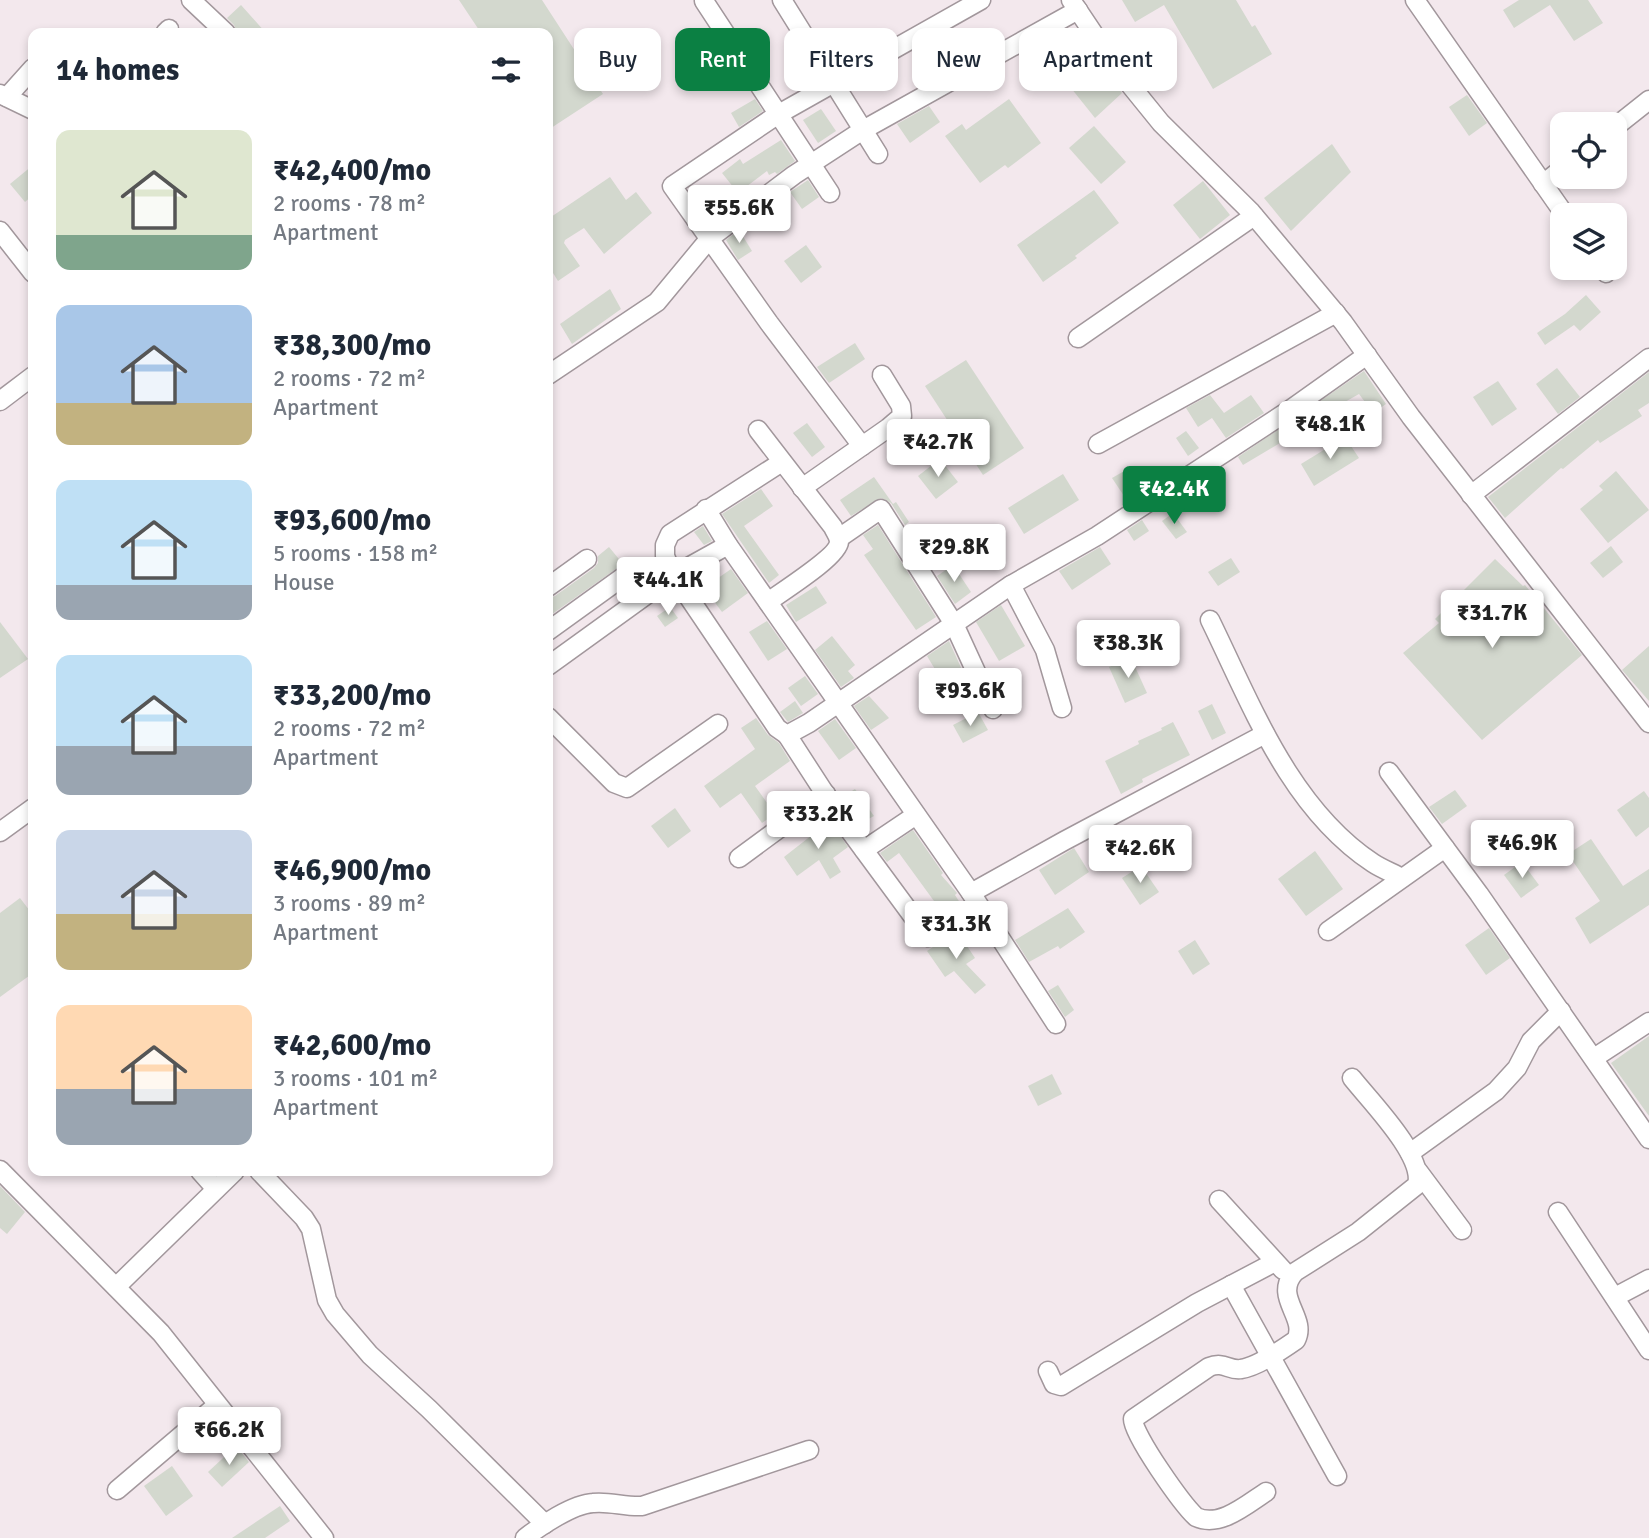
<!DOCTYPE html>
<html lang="en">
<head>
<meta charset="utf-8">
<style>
  body { margin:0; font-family:Signika,sans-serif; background:#f2f2f3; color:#1f2937; height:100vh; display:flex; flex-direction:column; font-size:26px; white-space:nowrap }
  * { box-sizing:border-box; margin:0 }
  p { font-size:23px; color:#747a83 }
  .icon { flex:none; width:38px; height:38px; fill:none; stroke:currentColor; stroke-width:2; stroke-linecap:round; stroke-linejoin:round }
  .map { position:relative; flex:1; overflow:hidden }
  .side { position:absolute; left:28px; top:28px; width:525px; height:1148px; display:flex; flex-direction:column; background:#fff; border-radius:14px; box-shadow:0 4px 10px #0003 }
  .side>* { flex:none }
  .hud { position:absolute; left:574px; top:28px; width:665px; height:63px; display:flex; gap:14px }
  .controls { position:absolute; left:1550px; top:112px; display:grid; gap:14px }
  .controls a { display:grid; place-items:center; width:77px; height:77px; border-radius:14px; background:#fff; box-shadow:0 4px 10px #0003; font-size:35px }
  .price { position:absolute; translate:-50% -60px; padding:0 16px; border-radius:7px; background:#fff; color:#222; font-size:23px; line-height:46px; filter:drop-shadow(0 2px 4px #0008) }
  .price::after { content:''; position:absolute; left:50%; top:42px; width:21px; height:16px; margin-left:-10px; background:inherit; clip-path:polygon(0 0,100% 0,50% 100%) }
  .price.selected { background:#0b8043; color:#fff }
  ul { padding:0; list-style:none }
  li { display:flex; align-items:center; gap:21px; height:175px; padding:0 28px }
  li span { display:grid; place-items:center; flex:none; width:196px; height:140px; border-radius:14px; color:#555 }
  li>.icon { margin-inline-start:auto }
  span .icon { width:84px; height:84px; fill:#fffc; stroke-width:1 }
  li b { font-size:30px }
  h2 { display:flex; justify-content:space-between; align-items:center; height:84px; padding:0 28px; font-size:30px }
  .chip { padding:0 24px; border-radius:14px; background:#fff; box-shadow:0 4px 10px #0003; font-size:24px; line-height:63px }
  .chip.selected { background:#0b8043; color:#fff }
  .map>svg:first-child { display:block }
</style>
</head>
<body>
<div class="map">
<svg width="1649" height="1538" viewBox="0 0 1649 1538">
  <rect width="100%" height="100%" fill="#f3e8ed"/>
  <g fill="#d3d8ce">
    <path d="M459 0H542L603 94 548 130V33H481Z"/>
    <path d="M1122 0H1236L1252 27 1255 25 1272 54 1213 89 1164 5 1135 22Z"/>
    <path d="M1519 0H1588L1603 23 1574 41 1550 5 1514 28 1503 10Z"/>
    <path d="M241 5 266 33H237L234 25 227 18Z"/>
    <path d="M1094 56 1122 93 1095 118 1063 78Z"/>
    <path d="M1467 95 1487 123 1469 136 1449 107Z"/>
    <path d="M755 99 763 111 739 127 731 113Z"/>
    <path d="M1009 99 1041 143 1008 168 1005 165 980 183 945 136 962 124 966 130Z"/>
    <path d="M929 106 940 122 910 143 897 124Z"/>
    <path d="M821 109 836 131 818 143 803 120Z"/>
    <path d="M1094 126 1126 162 1101 184 1069 148Z"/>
    <path d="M781 140 795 161 777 174 775 172 769 175 767 171 738 193 722 173 740 159 743 164Z"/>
    <path d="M1332 144 1351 172 1291 231 1264 198Z"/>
    <path d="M33 165V195L25 202 10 184Z"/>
    <path d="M610 177 626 200 636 192 652 213 604 254 584 228 565 240 564 243 580 266 558 281 548 265V257L552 254 548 246V219Z"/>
    <path d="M808 180 819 197 802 209 790 192Z"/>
    <path d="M1203 181 1230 215 1200 239 1173 205Z"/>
    <path d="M1094 190 1119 223 1075 256 1077 258 1043 282 1017 245Z"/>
    <path d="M739 230 752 251 738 260 726 240Z"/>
    <path d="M806 245 822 267 801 283 784 261Z"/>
    <path d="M610 289 621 309 572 344 560 324Z"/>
    <path d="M1586 295 1601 312 1580 331 1574 325 1545 345 1537 333 1565 314Z"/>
    <path d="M855 343 865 359 829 383 817 367Z"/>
    <path d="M966 360 1024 448 983 475 925 386Z"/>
    <path d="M1557 368 1580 397 1558 414 1536 384Z"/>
    <path d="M1364 371 1386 404 1373 413 1359 394 1308 423 1310 425 1243 465 1238 457Z"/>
    <path d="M1649 372V403L1638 410 1642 416 1600 443 1598 440 1563 469 1561 468 1505 518 1488 497Z"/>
    <path d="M1498 381 1517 409 1492 426 1473 397Z"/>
    <path d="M1210 395 1224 413 1251 395 1264 413 1226 438 1212 418 1198 427 1186 408Z"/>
    <path d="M807 423 825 447 812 457 793 433Z"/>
    <path d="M1186 431 1199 448 1188 456 1176 438Z"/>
    <path d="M1345 437 1359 458 1314 486 1301 464Z"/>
    <path d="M940 459 958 482 936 499 918 476Z"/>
    <path d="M1126 470 1138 488 1124 496 1112 478Z"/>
    <path d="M1616 471 1649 510 1608 543 1580 509 1603 490 1599 486Z"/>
    <path d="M1063 474 1079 500 1024 534 1008 508Z"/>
    <path d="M874 477 893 504 896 502 909 522 905 525 891 503 881 498 851 516 840 500Z"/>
    <path d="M761 489 773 506 744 526 779 575 769 583 722 514Z"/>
    <path d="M1173 513 1187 532 1176 539 1162 521Z"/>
    <path d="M1142 520 1149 531 1134 541 1127 530Z"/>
    <path d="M878 525 936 617 916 630 864 555 873 549 863 535Z"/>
    <path d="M703 526 712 541 704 545 694 532Z"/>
    <path d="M1611 546 1623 562 1603 578 1590 563Z"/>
    <path d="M609 547 623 564 548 617V598L555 596 594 568 598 563V556Z"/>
    <path d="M1100 547 1111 564 1072 590 1059 571Z"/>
    <path d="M1231 558 1240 572 1218 586 1208 572Z"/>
    <path d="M1495 559 1523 586 1525 585 1582 655 1482 740 1403 653 1439 623 1435 619Z"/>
    <path d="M953 565 971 592 955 604 937 576Z"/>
    <path d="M731 569 748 593 722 612 704 588Z"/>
    <path d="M816 586 827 603 796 622 786 605Z"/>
    <path d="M1001 605 1025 646 999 661 976 622Z"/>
    <path d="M670 607 678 618 665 627 657 616Z"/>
    <path d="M767 621 787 649 768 661 749 632Z"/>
    <path d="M0 622 28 659 0 678Z"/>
    <path d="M832 636 855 665 848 671 854 678 841 687 815 650Z"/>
    <path d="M949 641 968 683 950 694 927 656Z"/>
    <path d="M1649 646V701L1622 670Z"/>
    <path d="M1131 658 1147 693 1125 703 1109 667Z"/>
    <path d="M805 676 818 694 801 706 788 688Z"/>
    <path d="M869 696 889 718 871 730 854 706Z"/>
    <path d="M795 701 803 713 788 722 780 712Z"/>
    <path d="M1212 704 1226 733 1212 740 1198 711Z"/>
    <path d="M978 712 988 730 963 743 953 725Z"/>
    <path d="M756 718 768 735 779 743 790 761 755 786 775 814 762 823 741 793 720 808 704 786 755 749 741 728Z"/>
    <path d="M835 719 856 748 839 760 818 731Z"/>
    <path d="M1173 722 1190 755 1142 779 1143 782 1121 794 1105 761 1139 744 1138 741 1162 730 1161 728Z"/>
    <path d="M855 789 874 816 859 824 841 798Z"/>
    <path d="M1455 790 1467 806 1442 824 1429 807Z"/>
    <path d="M1644 791 1649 798V827L1636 837 1617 810Z"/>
    <path d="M675 808 691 831 668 848 651 826Z"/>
    <path d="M827 817 848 847 833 858 841 872 830 879 819 860 797 876 784 857 821 828 817 824Z"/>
    <path d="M1140 826 1154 852 1139 859 1125 833Z"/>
    <path d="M913 830 943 873 941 875 957 893 955 895 966 912 950 923 899 853 887 862 880 853Z"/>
    <path d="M1591 839 1623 886 1649 869V905L1590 944 1575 918 1600 901 1568 854Z"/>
    <path d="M1074 848 1089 872 1055 895 1039 870Z"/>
    <path d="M1315 851 1343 889 1306 916 1278 879Z"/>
    <path d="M1522 862 1539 885 1521 898 1504 875Z"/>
    <path d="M1141 866 1159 892 1140 905 1122 878Z"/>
    <path d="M20 898 33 915V973L0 997V913Z"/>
    <path d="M1068 908 1085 932 1060 949 1058 946 1029 962 1015 940Z"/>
    <path d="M1489 928 1510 958 1486 975 1465 945Z"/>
    <path d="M957 931 975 958 966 964 986 985 975 994 954 971 945 977 927 951Z"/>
    <path d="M1195 940 1210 964 1193 975 1178 951Z"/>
    <path d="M1058 985 1074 1010 1065 1017 1048 991Z"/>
    <path d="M1649 1036V1116L1611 1063Z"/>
    <path d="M1052 1074 1062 1094 1038 1106 1028 1086Z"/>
    <path d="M0 1186 25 1212 7 1234 0 1228Z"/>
    <path d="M236 1446 249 1462 222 1487 208 1472Z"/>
    <path d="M172 1466 193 1496 166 1516 144 1486Z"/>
    <path d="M280 1506 290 1521 265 1538H232Z"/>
  </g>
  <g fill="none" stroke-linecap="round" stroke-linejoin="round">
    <g stroke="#a2979c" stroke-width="21">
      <g id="minor">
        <path d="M191 0 226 33"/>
        <path d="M782 0 878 154"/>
        <path d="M1071 0 1118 70 1161 123 1251 212 1343 322 1411 417 1649 723"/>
        <path d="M1415 0 1565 215"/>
        <path d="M704 1 830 193"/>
        <path d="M165 33 169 29"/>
        <path d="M0 94 33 110"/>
        <path d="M7 97 33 68"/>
        <path d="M1615 127 1649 100"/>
        <path d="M1543 184 1563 168"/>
        <path d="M0 231 33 273"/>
        <path d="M1602 268 1606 273"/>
        <path d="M1078 338 1254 216"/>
        <path d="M548 375 657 302 710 238 794 175 863 130 1078 10"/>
        <path d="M0 401 33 376"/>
        <path d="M758 430 833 527C835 532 839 536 839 542 838 557 781 592 768 602"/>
        <path d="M1098 444 1336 313"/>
        <path d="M862 446 769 323 672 186 777 115 981 0"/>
        <path d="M782 462 670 534 665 545V556L671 571 777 728 787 735 809 723 1011 585 1097 536 1291 409 1367 355"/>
        <path d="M802 488 888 428 902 416 901 406 882 375"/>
        <path d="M1471 495 1649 358"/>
        <path d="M706 509 728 545 971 893 1056 1024"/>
        <path d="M839 538 881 509 954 624 993 709"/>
        <path d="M1011 585 1045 650 1062 708"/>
        <path d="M548 587 587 559"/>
        <path d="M1210 620C1252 706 1290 808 1373 863 1382 869 1393 873 1402 878"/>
        <path d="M548 631 627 574"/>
        <path d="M548 666 674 575 728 545"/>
        <path d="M548 717 614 783 627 788 718 724"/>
        <path d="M787 735 844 823 928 937"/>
        <path d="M1389 772 1479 894 1649 1139"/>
        <path d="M0 832 33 808"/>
        <path d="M864 850 916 815"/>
        <path d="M739 858 826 794"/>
        <path d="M971 893 1064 841 1265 734"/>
        <path d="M1328 931 1445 848"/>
        <path d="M1594 1058 1649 1022"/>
        <path d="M1410 1153 1496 1091 1517 1068 1531 1041 1561 1011"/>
        <path d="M0 1170 161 1333 324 1538"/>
        <path d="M200 1171 216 1189"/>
        <path d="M259 1171 304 1218 311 1229 327 1300 335 1314 370 1355 429 1409 545 1524"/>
        <path d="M1418 1171 1462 1230"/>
        <path d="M1219 1200 1283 1270"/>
        <path d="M1558 1212 1649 1350"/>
        <path d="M1231 1285 1337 1476"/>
        <path d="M116 1287 235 1171"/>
        <path d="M1615 1297 1649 1279"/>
        <path d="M1048 1371 1054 1384 1061 1386 1197 1303 1275 1262"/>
        <path d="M117 1490 217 1405"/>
        <path d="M1266 1492C1246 1505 1220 1528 1196 1517 1182 1504 1133 1435 1133 1419L1209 1367C1224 1361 1229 1371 1241 1369 1257 1367 1283 1349 1296 1340 1308 1317 1272 1297 1295 1272L1358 1232 1417 1185C1425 1156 1370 1101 1352 1078"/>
        <path d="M525 1538C540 1526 573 1504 593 1503 609 1501 625 1507 642 1506L809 1450"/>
      </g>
    </g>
    <use href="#minor" stroke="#fff" stroke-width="18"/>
  </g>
</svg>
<div class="controls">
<a><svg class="icon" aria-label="locate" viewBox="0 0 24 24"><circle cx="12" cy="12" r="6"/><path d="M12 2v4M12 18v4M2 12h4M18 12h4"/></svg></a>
<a><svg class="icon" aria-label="layers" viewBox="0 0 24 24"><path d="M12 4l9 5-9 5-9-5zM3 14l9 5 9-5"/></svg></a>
</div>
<b class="price" style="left:739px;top:245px">₹55.6K</b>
<b class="price" style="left:1330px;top:461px">₹48.1K</b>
<b class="price" style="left:938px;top:479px">₹42.7K</b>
<b class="price selected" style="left:1174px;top:526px">₹42.4K</b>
<b class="price" style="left:954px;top:584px">₹29.8K</b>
<b class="price" style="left:668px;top:617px">₹44.1K</b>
<b class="price" style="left:1492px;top:650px">₹31.7K</b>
<b class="price" style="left:1128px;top:680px">₹38.3K</b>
<b class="price" style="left:970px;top:728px">₹93.6K</b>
<b class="price" style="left:818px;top:851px">₹33.2K</b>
<b class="price" style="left:1522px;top:880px">₹46.9K</b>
<b class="price" style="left:1140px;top:885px">₹42.6K</b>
<b class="price" style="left:956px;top:961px">₹31.3K</b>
<b class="price" style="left:229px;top:1467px">₹66.2K</b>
<div class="hud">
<a class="chip">Buy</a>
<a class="chip selected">Rent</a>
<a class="chip">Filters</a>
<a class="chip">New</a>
<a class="chip">Apartment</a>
</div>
<section class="side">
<h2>14 homes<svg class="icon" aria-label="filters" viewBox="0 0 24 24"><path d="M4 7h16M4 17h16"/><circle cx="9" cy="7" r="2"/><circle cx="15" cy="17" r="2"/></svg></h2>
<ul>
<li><span style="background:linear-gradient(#dfe7d0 75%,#7fa58c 0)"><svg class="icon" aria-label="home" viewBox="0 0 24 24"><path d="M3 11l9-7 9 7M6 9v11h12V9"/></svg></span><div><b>₹42,400/mo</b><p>2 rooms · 78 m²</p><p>Apartment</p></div></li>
<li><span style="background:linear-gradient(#a9c7e8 70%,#c2b280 0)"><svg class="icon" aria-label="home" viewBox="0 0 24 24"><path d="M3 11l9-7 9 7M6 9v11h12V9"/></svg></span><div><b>₹38,300/mo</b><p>2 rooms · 72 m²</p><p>Apartment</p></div></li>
<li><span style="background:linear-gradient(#bfe0f5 75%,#9aa5b1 0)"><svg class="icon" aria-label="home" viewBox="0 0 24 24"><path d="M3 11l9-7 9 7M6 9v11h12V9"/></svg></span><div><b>₹93,600/mo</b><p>5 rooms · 158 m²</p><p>House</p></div></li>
<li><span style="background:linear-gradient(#bfe0f5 65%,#9aa5b1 0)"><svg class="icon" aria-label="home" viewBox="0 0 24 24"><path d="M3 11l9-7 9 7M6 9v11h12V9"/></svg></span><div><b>₹33,200/mo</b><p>2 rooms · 72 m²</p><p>Apartment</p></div></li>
<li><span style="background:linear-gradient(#c9d6e8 60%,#c2b280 0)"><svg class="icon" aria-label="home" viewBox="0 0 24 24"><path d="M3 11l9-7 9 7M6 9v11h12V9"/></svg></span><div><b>₹46,900/mo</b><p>3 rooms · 89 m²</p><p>Apartment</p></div></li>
<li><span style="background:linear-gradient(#ffd9b3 60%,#9aa5b1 0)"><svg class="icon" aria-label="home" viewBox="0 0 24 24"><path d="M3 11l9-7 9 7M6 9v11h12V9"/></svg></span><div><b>₹42,600/mo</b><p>3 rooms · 101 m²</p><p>Apartment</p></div></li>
</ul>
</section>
</div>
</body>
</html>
